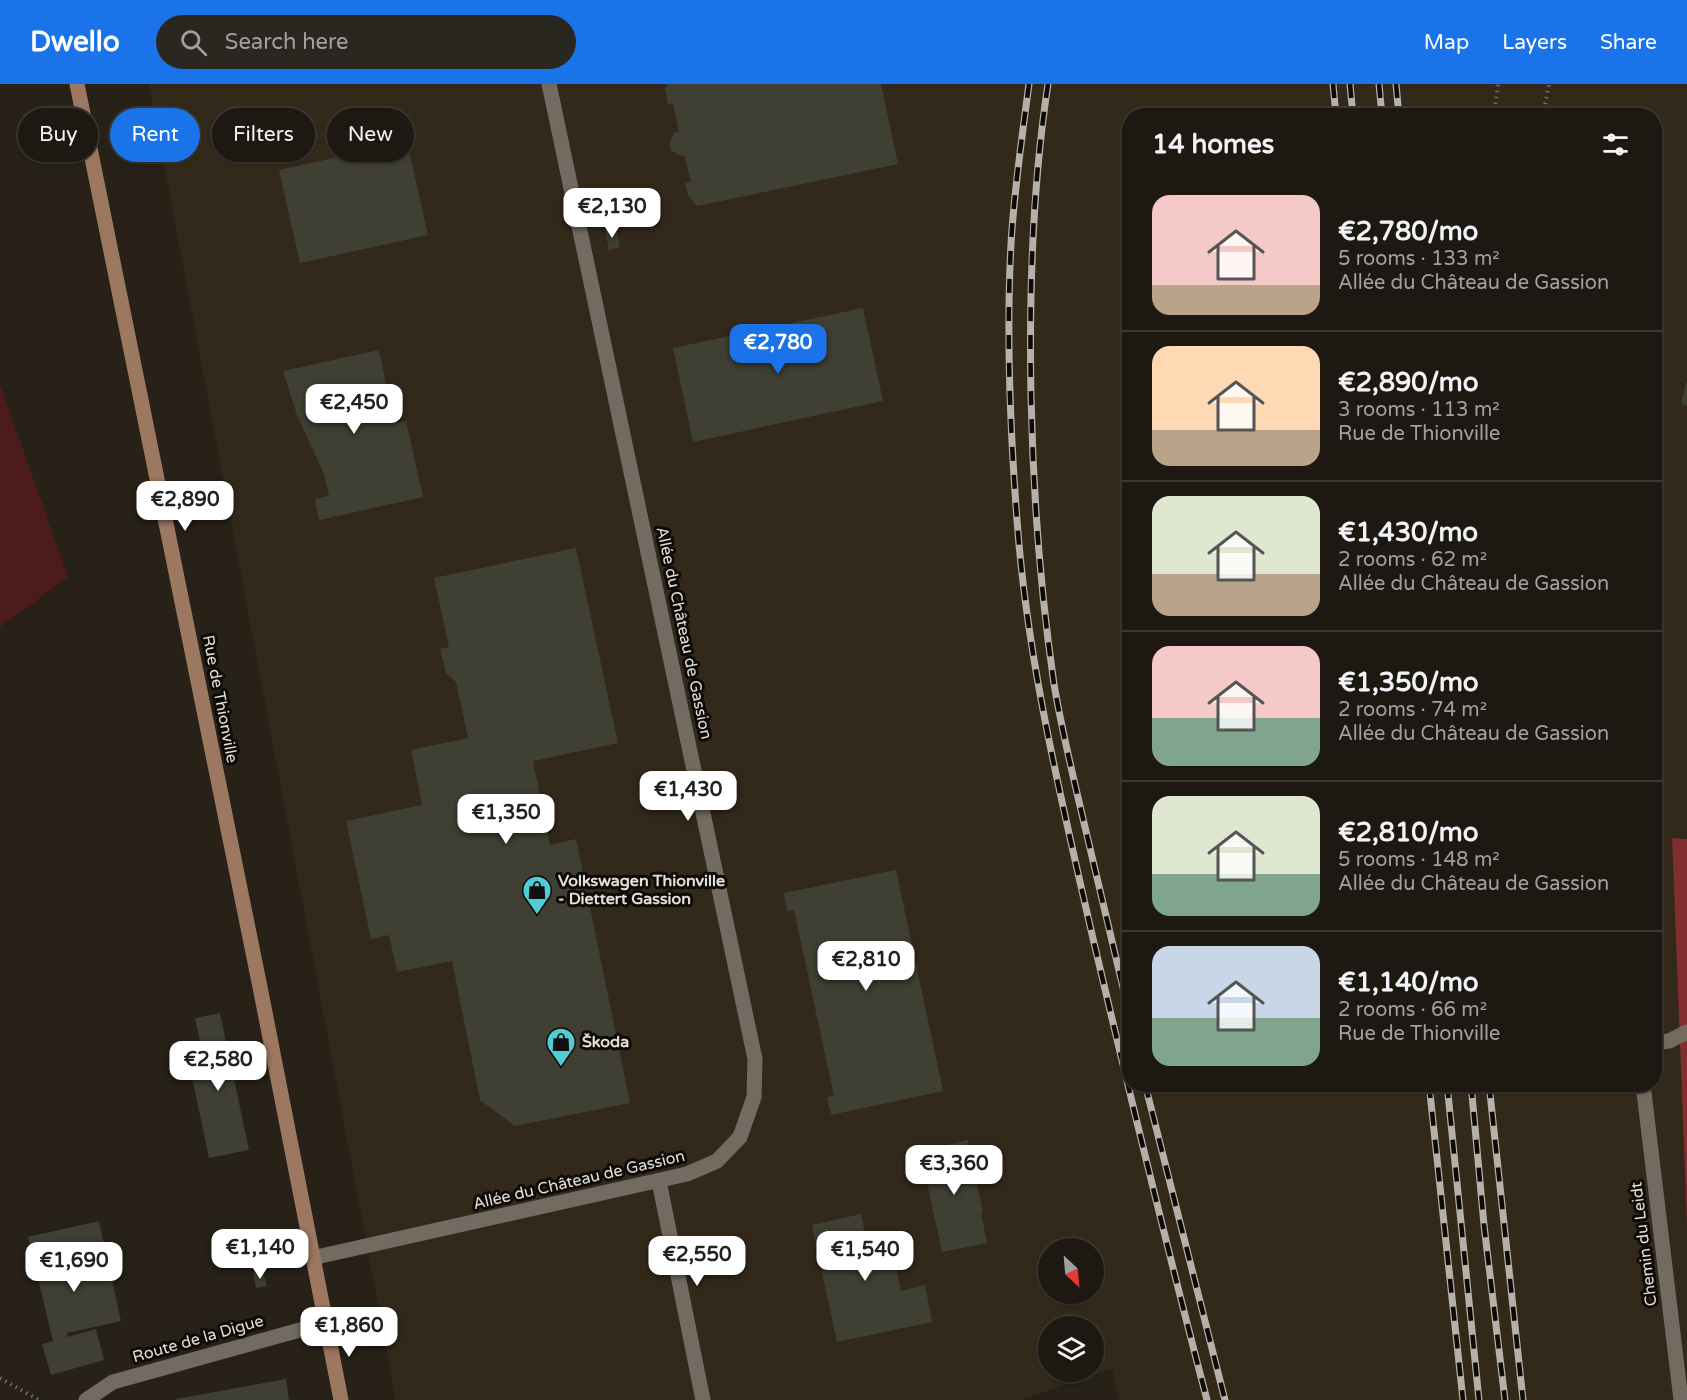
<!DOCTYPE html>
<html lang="en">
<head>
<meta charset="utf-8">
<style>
  body { margin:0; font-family:"Varela Round",sans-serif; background:#2a2620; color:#f1f3f6; height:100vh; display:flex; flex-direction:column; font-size:22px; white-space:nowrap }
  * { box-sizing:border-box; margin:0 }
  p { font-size:20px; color:#a0a09f }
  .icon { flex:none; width:33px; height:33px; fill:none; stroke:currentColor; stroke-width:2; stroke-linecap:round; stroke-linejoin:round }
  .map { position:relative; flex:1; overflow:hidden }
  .sheet { position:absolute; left:1122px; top:24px; width:540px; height:984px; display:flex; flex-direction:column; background:#1d1912; border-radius:24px; box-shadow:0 2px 4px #0004,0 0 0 2px #3b3832 }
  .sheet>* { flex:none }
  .guide { position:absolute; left:18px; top:24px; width:570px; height:54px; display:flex; gap:12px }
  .needle { width:39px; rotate:154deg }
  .tools { position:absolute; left:1038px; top:1154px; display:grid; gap:12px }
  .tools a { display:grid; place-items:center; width:66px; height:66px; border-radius:50%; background:#1d1912; box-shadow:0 2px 4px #0004,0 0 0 2px #3b3832; font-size:30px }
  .price { position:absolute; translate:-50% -51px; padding:0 14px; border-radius:12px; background:#fff; color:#222; font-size:20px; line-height:39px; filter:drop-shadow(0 2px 3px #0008) }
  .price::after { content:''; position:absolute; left:50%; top:36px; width:18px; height:14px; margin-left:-9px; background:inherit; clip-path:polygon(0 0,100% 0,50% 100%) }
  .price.active { background:#1a73e8; color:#fff }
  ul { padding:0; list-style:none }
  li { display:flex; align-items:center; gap:18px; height:150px; padding:0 30px }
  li+li { border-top:2px solid #3b3832 }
  li span { display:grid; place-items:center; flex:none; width:168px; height:120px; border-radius:18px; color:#555 }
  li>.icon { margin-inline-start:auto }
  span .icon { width:72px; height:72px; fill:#fffc; stroke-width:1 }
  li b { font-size:26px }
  h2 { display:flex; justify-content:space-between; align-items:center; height:72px; padding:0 30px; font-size:26px }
  .tag { padding:0 21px; border-radius:27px; background:#1d1912; box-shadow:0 2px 4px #0004,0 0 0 2px #3b3832; font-size:21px; line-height:54px }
  .tag.active { background:#1a73e8; color:#fff }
  header { display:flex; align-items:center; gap:36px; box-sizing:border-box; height:84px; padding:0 30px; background:#1a73e8; color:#fff }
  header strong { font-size:28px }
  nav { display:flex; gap:33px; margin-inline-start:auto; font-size:21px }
  .search { width:420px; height:54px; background:#2a2620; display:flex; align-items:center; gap:15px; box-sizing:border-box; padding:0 21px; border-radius:33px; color:#a0a09f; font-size:22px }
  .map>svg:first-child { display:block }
</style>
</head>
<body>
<header>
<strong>Dwello</strong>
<div class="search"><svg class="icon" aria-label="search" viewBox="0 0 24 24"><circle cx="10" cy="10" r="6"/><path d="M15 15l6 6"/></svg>Search here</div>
<nav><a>Map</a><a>Layers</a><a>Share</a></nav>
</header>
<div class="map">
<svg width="1687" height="1316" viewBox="0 0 1687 1316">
  <rect width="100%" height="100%" fill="#272118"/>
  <path fill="#33291b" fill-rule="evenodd" d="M149 0H1687V755L1672 754 1687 1142V1316H1119L1112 1285 1020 1316H396ZM1130 32H1654V1000H1130ZM1048 1164H1094V1209H1048ZM1048 1242H1094V1287H1048Z"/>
  <path fill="#4c1c1d" d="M0 300 68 493 0 543Z"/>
  <path fill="#802e30" d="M1672 754 1687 755V1142Z"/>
  <g fill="#403f33">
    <path d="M667 0H881L898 80 697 122 688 111 685 99 691 98 684 71 681 72 671 67 670 58 674 49 679 48 673 19 668 20 665 5Z"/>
    <path d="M407 58 428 151 300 179 279 86Z"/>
    <path d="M616 145 620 163 609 166 605 147Z"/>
    <path d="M863 224 883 317 693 358 673 264Z"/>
    <path d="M379 266 394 339 406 337 423 413 319 436 315 415 329 412 324 390 297 331 283 287Z"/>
    <path d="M1686 299H1687V322L1681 320Z"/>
    <path d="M576 464 618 659 533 677 550 761 576 755 630 1019 515 1042 480 1016 452 877 397 888 389 851 371 855 346 737 422 721 411 666 468 654 456 598 446 589 440 565 449 563 434 494Z"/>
    <path d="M896 786 943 1007 831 1031 827 1013 834 1012 794 826 787 827 784 809Z"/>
    <path d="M220 929 249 1066 209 1074 190 984 205 981 195 934Z"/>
    <path d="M968 1056 983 1129H981L987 1159 942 1168 920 1067Z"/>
    <path d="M861 1130 866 1154 889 1149 901 1207 925 1201 932 1238 837 1258 812 1141Z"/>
    <path d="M99 1137 121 1237 67 1249 68 1253 96 1245 104 1276 51 1291 42 1260 53 1257 28 1153Z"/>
    <path d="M263 1187 267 1202 256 1204 253 1189Z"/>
    <path d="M286 1295 289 1316H177L176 1315Z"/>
  </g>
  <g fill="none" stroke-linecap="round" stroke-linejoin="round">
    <g stroke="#706b63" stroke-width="4" stroke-dasharray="1.5 4.5" stroke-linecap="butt">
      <path d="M1494 32 1498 0"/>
      <path d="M1543 32 1549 0"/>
      <path d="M0 1294 39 1316"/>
    </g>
    <g stroke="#736b61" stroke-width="15">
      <path d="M1654 959 1669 957 1687 948"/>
      <path d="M1643 1000 1681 1316"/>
    </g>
    <g stroke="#736b61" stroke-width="15">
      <path d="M659 1097 703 1316"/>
      <path d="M312 1174 687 1090 717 1077 740 1053 754 1013 755 975 549 0"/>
      <path d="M86 1316 113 1298 325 1239"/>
    </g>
    <path stroke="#9c7861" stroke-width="15" d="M77 0 260 903 341 1316"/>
    <g stroke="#b5b0a9" stroke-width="7">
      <g id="rail">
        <path d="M1029 0C1022 53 1014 107 1011 160 1006 252 1010 344 1017 436 1027 575 1060 710 1091 846 1128 1003 1166 1160 1207 1316"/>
        <path d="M1048 0C1032 104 1029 207 1031 312 1033 408 1040 504 1054 600 1062 648 1074 696 1085 743 1100 807 1115 870 1130 933"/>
        <path d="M1333 0 1336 32"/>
        <path d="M1350 0 1353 32"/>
        <path d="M1379 0 1382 32"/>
        <path d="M1396 0 1399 32"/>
        <path d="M1145 1000 1225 1316"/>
        <path d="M1429 1000 1463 1316"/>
        <path d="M1447 1000 1479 1316"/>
        <path d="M1471 1000 1484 1141 1505 1316"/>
        <path d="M1489 1000 1523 1316"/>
      </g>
    </g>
    <use href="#rail" stroke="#0e0b07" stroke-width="4.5" stroke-dasharray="14" stroke-linecap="butt"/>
  </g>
  <defs>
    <g id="shop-pin" transform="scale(1.5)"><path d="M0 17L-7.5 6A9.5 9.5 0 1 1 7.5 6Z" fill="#51ccd5" stroke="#0e0b07"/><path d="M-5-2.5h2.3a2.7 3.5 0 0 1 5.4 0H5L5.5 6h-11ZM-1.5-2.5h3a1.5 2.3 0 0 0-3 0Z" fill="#111"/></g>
  </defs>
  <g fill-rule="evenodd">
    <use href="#shop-pin" x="537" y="806"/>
    <use href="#shop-pin" x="561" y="958"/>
  </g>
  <g text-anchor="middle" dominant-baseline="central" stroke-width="6" stroke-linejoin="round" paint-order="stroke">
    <g font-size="16" fill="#e4dfd9" stroke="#0e0b07">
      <text transform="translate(684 549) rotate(78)">Allée du Château de Gassion</text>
      <text transform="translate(220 615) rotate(79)">Rue de Thionville</text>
      <text transform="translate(579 1096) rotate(-13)">Allée du Château de Gassion</text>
      <text transform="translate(1644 1160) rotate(-97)">Chemin du Leidt</text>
      <text transform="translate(198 1255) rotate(-16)">Route de la Digue</text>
    </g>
    <g font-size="16" font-weight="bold" fill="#e4dfd9" stroke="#0e0b07" text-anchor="start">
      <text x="558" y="797">Volkswagen Thionville<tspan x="558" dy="18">- Diettert Gassion</tspan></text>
      <text x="582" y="958">Škoda</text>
    </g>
  </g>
</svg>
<div class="tools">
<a><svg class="needle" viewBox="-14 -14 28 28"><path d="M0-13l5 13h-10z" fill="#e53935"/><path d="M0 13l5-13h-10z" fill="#a0a09f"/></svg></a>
<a><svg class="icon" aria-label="layers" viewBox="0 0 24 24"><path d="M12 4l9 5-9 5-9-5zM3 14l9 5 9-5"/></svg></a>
</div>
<b class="price" style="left:612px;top:155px">€2,130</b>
<b class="price active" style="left:778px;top:291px">€2,780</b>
<b class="price" style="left:354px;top:351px">€2,450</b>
<b class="price" style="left:185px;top:448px">€2,890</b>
<b class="price" style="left:688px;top:738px">€1,430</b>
<b class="price" style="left:506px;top:761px">€1,350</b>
<b class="price" style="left:866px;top:908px">€2,810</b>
<b class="price" style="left:218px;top:1008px">€2,580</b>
<b class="price" style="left:954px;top:1112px">€3,360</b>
<b class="price" style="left:260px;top:1196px">€1,140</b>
<b class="price" style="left:865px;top:1198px">€1,540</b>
<b class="price" style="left:697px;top:1203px">€2,550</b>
<b class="price" style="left:74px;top:1209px">€1,690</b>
<b class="price" style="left:349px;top:1274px">€1,860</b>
<div class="guide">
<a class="tag">Buy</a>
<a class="tag active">Rent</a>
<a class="tag">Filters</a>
<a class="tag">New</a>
</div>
<section class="sheet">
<h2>14 homes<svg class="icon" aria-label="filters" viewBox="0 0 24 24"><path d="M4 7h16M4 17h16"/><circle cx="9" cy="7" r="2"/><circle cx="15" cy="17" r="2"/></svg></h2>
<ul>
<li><span style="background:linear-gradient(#f6c9c9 75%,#b9a48a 0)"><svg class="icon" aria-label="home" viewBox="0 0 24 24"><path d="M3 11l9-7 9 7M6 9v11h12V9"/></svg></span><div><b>€2,780/mo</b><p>5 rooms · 133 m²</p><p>Allée du Château de Gassion</p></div></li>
<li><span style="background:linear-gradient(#ffd9b3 70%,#b9a48a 0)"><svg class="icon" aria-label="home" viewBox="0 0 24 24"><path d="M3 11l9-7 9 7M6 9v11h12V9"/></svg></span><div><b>€2,890/mo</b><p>3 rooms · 113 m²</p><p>Rue de Thionville</p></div></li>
<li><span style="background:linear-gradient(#dfe7d0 65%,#b9a48a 0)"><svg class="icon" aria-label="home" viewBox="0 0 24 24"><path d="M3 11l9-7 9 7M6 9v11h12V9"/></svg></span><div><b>€1,430/mo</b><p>2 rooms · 62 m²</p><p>Allée du Château de Gassion</p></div></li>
<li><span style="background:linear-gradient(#f6c9c9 60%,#7fa58c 0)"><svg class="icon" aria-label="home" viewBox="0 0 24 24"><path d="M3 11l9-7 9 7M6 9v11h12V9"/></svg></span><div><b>€1,350/mo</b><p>2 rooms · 74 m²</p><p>Allée du Château de Gassion</p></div></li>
<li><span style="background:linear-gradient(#dfe7d0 65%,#7fa58c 0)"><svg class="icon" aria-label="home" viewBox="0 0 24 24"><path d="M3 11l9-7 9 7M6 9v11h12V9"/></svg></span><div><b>€2,810/mo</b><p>5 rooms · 148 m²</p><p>Allée du Château de Gassion</p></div></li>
<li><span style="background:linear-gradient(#c9d6e8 60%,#7fa58c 0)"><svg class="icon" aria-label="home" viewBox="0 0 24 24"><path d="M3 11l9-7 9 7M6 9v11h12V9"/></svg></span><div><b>€1,140/mo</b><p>2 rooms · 66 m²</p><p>Rue de Thionville</p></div></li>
</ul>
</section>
</div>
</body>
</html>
